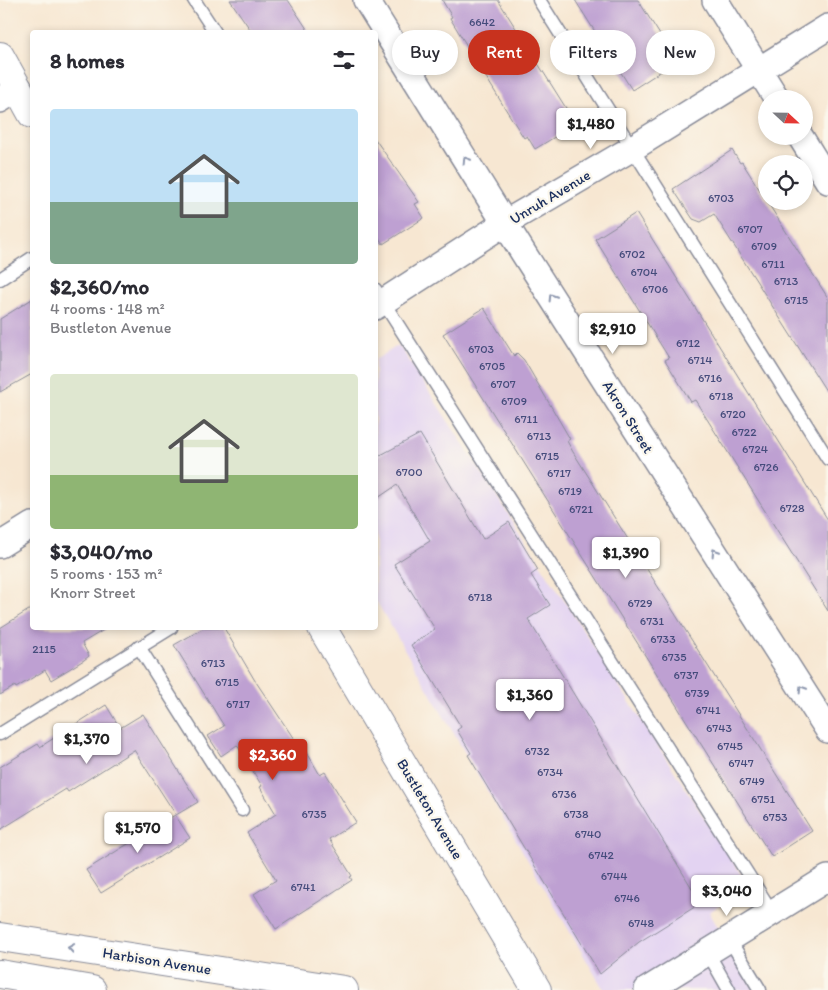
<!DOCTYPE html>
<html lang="en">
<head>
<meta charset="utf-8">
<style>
  body { margin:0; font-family:Itim,sans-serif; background:#f2f2f3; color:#2b2b33; height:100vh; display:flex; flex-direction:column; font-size:19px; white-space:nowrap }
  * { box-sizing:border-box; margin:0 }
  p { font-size:16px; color:#7c7c81 }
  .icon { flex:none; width:28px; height:28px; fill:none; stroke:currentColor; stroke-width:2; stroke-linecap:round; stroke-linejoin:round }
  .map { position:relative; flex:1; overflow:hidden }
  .side { position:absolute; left:30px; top:30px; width:348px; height:600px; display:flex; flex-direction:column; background:#fff; border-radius:5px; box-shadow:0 2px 8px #0003 }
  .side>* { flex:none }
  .hud { position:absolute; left:392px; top:30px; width:360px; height:45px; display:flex; gap:10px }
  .needle { width:32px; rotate:112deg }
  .controls { position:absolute; left:758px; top:90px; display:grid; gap:10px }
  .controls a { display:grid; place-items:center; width:55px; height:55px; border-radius:50%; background:#fff; box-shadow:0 2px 8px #0003; font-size:25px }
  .price { position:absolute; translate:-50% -42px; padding:0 11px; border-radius:5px; background:#fff; color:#222; font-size:16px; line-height:32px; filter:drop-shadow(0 1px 2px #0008) }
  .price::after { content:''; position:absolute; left:50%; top:30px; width:15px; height:11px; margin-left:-8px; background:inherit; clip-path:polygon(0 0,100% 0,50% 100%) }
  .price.active { background:#c8321e; color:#fff }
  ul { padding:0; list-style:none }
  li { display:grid; align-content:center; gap:10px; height:265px; padding:0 20px }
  li span { display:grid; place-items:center; height:155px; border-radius:5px; color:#555 }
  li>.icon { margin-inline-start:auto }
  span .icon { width:90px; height:90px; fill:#fffc; stroke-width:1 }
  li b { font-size:21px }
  h2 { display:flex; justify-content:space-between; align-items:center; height:60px; padding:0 20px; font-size:21px }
  .chip { padding:0 18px; border-radius:22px; background:#fff; box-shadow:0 2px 8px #0003; font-size:18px; line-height:45px }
  .chip.active { background:#c8321e; color:#fff }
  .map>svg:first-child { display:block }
</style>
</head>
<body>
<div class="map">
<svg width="828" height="990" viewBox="0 0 828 990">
  <rect width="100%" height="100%" fill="#fbf7ec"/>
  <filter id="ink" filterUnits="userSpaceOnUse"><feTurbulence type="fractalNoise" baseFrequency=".02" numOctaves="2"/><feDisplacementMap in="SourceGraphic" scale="10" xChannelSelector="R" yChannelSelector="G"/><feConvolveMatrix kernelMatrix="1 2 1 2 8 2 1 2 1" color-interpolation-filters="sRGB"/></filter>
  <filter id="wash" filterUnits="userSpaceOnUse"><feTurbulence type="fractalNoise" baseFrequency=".0096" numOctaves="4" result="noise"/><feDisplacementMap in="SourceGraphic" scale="20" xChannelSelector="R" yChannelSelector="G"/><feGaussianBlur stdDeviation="1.12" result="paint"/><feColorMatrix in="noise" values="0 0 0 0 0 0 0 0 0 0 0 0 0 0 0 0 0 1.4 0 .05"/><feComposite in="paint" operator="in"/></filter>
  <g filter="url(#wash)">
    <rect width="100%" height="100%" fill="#f7e7d2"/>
    <path fill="#e3d3f2" d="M399 345 749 887 709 912 755 990H604L375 599V360Z"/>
    <g id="blocks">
      <g fill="#bea0d2">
        <path d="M230 0H288L309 32H252Z"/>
        <path d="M442 0H498L576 124 535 149 527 136 524 138 503 105 450 18 452 17Z"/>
        <path d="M575 0H638L667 46 663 49 665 54 662 55 669 66 632 90Z"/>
        <path d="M375 139 419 202 415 204 424 218 383 244 375 232Z"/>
        <path d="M732 150 740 163 742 162 828 298V394L714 214 701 222 693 219 673 189Z"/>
        <path d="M636 213 828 520V611L695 400 691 402 665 360 669 358 595 239Z"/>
        <path d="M32 299V374L0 392V319Z"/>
        <path d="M484 308 514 356 517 353 524 360 570 439 567 441 573 452 812 831 772 857 443 334Z"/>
        <path d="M420 434 483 539 509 522 538 570 531 575 550 605 528 619 701 903 639 942 600 974 468 755 471 753 457 730 461 727 411 645 435 629 394 564 430 541 397 485 375 500V458Z"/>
        <path d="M32 608V628H107L82 643 89 656 84 660 51 680 45 670 16 688 15 686 0 695V628Z"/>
        <path d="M204 628H224L254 679 302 751 305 749 320 775 325 772 356 822 329 839 352 876 350 877 352 880 276 929 254 894 276 880 247 833 276 814 260 787 262 786 237 745 221 756 208 736 224 726 174 645Z"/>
        <path d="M106 705 120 728 143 714 198 802 176 815 134 750 68 792 66 789 0 830V767L38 744 40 747Z"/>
        <path d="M175 815 190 838 101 893 86 870Z"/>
      </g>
    </g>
  </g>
  <g filter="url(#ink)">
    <use href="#blocks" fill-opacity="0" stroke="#898b98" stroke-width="1"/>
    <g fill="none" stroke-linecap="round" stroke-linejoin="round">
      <g stroke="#898b98" stroke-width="15">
        <g id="service">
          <path d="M194 0 215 32"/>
          <path d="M539 0 828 459"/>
          <path d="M0 279 32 258"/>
          <path d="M375 289 772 912"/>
          <path d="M139 647 242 810"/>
          <path d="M0 734 171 628"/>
          <path d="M729 939 760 990"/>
          <path d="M708 953 729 990"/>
        </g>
      </g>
      <g stroke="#898b98" stroke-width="28">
        <g id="minor">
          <path d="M366 0 524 254 828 730"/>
          <path d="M715 0 777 99"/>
          <path d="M0 100 19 88"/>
          <path d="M800 136 828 181"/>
          <path d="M375 307 505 223 631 149 828 27"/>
          <path d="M0 545 32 525"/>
          <path d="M647 990 828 878"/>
        </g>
      </g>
      <g stroke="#898b98" stroke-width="30">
        <g id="primary">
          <path d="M0 56 32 114"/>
          <path d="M322 628 537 990"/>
          <path d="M0 937 344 990"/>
          <path d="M0 974 92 990"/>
        </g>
      </g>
      <use href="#service" stroke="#fff" stroke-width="12"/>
      <use href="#minor" stroke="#fff" stroke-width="25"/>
      <use href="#primary" stroke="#fff" stroke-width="28"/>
    </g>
    <defs><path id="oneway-chevron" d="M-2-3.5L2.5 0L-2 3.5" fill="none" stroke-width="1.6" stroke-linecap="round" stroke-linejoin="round" transform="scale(1.25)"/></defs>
    <g stroke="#8d97ae">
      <use href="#oneway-chevron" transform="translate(466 160) rotate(-122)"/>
      <use href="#oneway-chevron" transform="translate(552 297) rotate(-122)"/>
      <use href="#oneway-chevron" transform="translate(715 552) rotate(-122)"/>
      <use href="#oneway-chevron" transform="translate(802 689) rotate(-122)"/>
      <use href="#oneway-chevron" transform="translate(71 948) rotate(-171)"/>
    </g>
  </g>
  <g text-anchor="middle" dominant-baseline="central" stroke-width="4.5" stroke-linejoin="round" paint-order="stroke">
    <g font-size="12" fill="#444b7b">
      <text x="482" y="22">6642</text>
      <text x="721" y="198">6703</text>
      <text x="750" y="229">6707</text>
      <text x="764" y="246">6709</text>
      <text x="632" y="254">6702</text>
      <text x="773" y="264">6711</text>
      <text x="644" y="272">6704</text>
      <text x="786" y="281">6713</text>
      <text x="655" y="289">6706</text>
      <text x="796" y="300">6715</text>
      <text x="688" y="343">6712</text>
      <text x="481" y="349">6703</text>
      <text x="700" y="360">6714</text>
      <text x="492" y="366">6705</text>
      <text x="710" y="378">6716</text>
      <text x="503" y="384">6707</text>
      <text x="721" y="396">6718</text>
      <text x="514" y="401">6709</text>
      <text x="733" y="414">6720</text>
      <text x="526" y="419">6711</text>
      <text x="744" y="432">6722</text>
      <text x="539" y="436">6713</text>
      <text x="755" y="449">6724</text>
      <text x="547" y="456">6715</text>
      <text x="766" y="467">6726</text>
      <text x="409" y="472">6700</text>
      <text x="559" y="473">6717</text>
      <text x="570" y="491">6719</text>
      <text x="792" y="508">6728</text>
      <text x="581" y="509">6721</text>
      <text x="480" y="597">6718</text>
      <text x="640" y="603">6729</text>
      <text x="652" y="621">6731</text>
      <text x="663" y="639">6733</text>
      <text x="44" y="649">2115</text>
      <text x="674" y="657">6735</text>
      <text x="213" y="663">6713</text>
      <text x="686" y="675">6737</text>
      <text x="227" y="682">6715</text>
      <text x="697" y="693">6739</text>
      <text x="238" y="704">6717</text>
      <text x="708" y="710">6741</text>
      <text x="719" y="728">6743</text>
      <text x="730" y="746">6745</text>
      <text x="537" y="751">6732</text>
      <text x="741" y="763">6747</text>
      <text x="550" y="772">6734</text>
      <text x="752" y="781">6749</text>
      <text x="564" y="794">6736</text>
      <text x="763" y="799">6751</text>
      <text x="314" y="814">6735</text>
      <text x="576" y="814">6738</text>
      <text x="775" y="817">6753</text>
      <text x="588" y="834">6740</text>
      <text x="601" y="855">6742</text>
      <text x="614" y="876">6744</text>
      <text x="303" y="887">6741</text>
      <text x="627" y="898">6746</text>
      <text x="641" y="923">6748</text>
    </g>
    <g font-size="15" fill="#1b2f5e" stroke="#fbf7ec">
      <text transform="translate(550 197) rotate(-31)">Unruh Avenue</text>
      <text transform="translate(628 417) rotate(58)">Akron Street</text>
      <text transform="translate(430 809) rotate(59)">Bustleton Avenue</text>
      <text transform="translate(157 961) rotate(9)">Harbison Avenue</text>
    </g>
  </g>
</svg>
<div class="controls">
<a><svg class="needle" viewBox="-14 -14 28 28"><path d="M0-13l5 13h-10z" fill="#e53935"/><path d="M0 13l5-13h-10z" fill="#7c7c81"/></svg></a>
<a><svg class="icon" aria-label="locate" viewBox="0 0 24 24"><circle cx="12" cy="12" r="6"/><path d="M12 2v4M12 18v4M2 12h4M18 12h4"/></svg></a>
</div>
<b class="price" style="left:591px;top:150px">$1,480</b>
<b class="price" style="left:613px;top:355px">$2,910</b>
<b class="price" style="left:626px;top:579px">$1,390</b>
<b class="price" style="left:530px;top:721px">$1,360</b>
<b class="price" style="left:87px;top:765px">$1,370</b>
<b class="price active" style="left:273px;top:781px">$2,360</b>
<b class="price" style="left:138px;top:854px">$1,570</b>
<b class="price" style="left:727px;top:917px">$3,040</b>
<div class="hud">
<a class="chip">Buy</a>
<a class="chip active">Rent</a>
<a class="chip">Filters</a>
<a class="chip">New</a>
</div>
<section class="side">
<h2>8 homes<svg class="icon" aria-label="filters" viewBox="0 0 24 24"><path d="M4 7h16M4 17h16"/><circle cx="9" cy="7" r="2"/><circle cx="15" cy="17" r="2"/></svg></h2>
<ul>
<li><span style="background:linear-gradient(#bfe0f5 60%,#7fa58c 0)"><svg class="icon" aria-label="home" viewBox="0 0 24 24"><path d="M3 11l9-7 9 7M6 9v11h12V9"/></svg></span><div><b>$2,360/mo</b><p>4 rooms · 148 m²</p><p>Bustleton Avenue</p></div></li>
<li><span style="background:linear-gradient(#dfe7d0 65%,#8fb573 0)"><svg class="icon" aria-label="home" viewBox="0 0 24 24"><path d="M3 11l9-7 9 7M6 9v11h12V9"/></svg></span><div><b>$3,040/mo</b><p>5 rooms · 153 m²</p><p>Knorr Street</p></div></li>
</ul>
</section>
</div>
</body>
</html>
